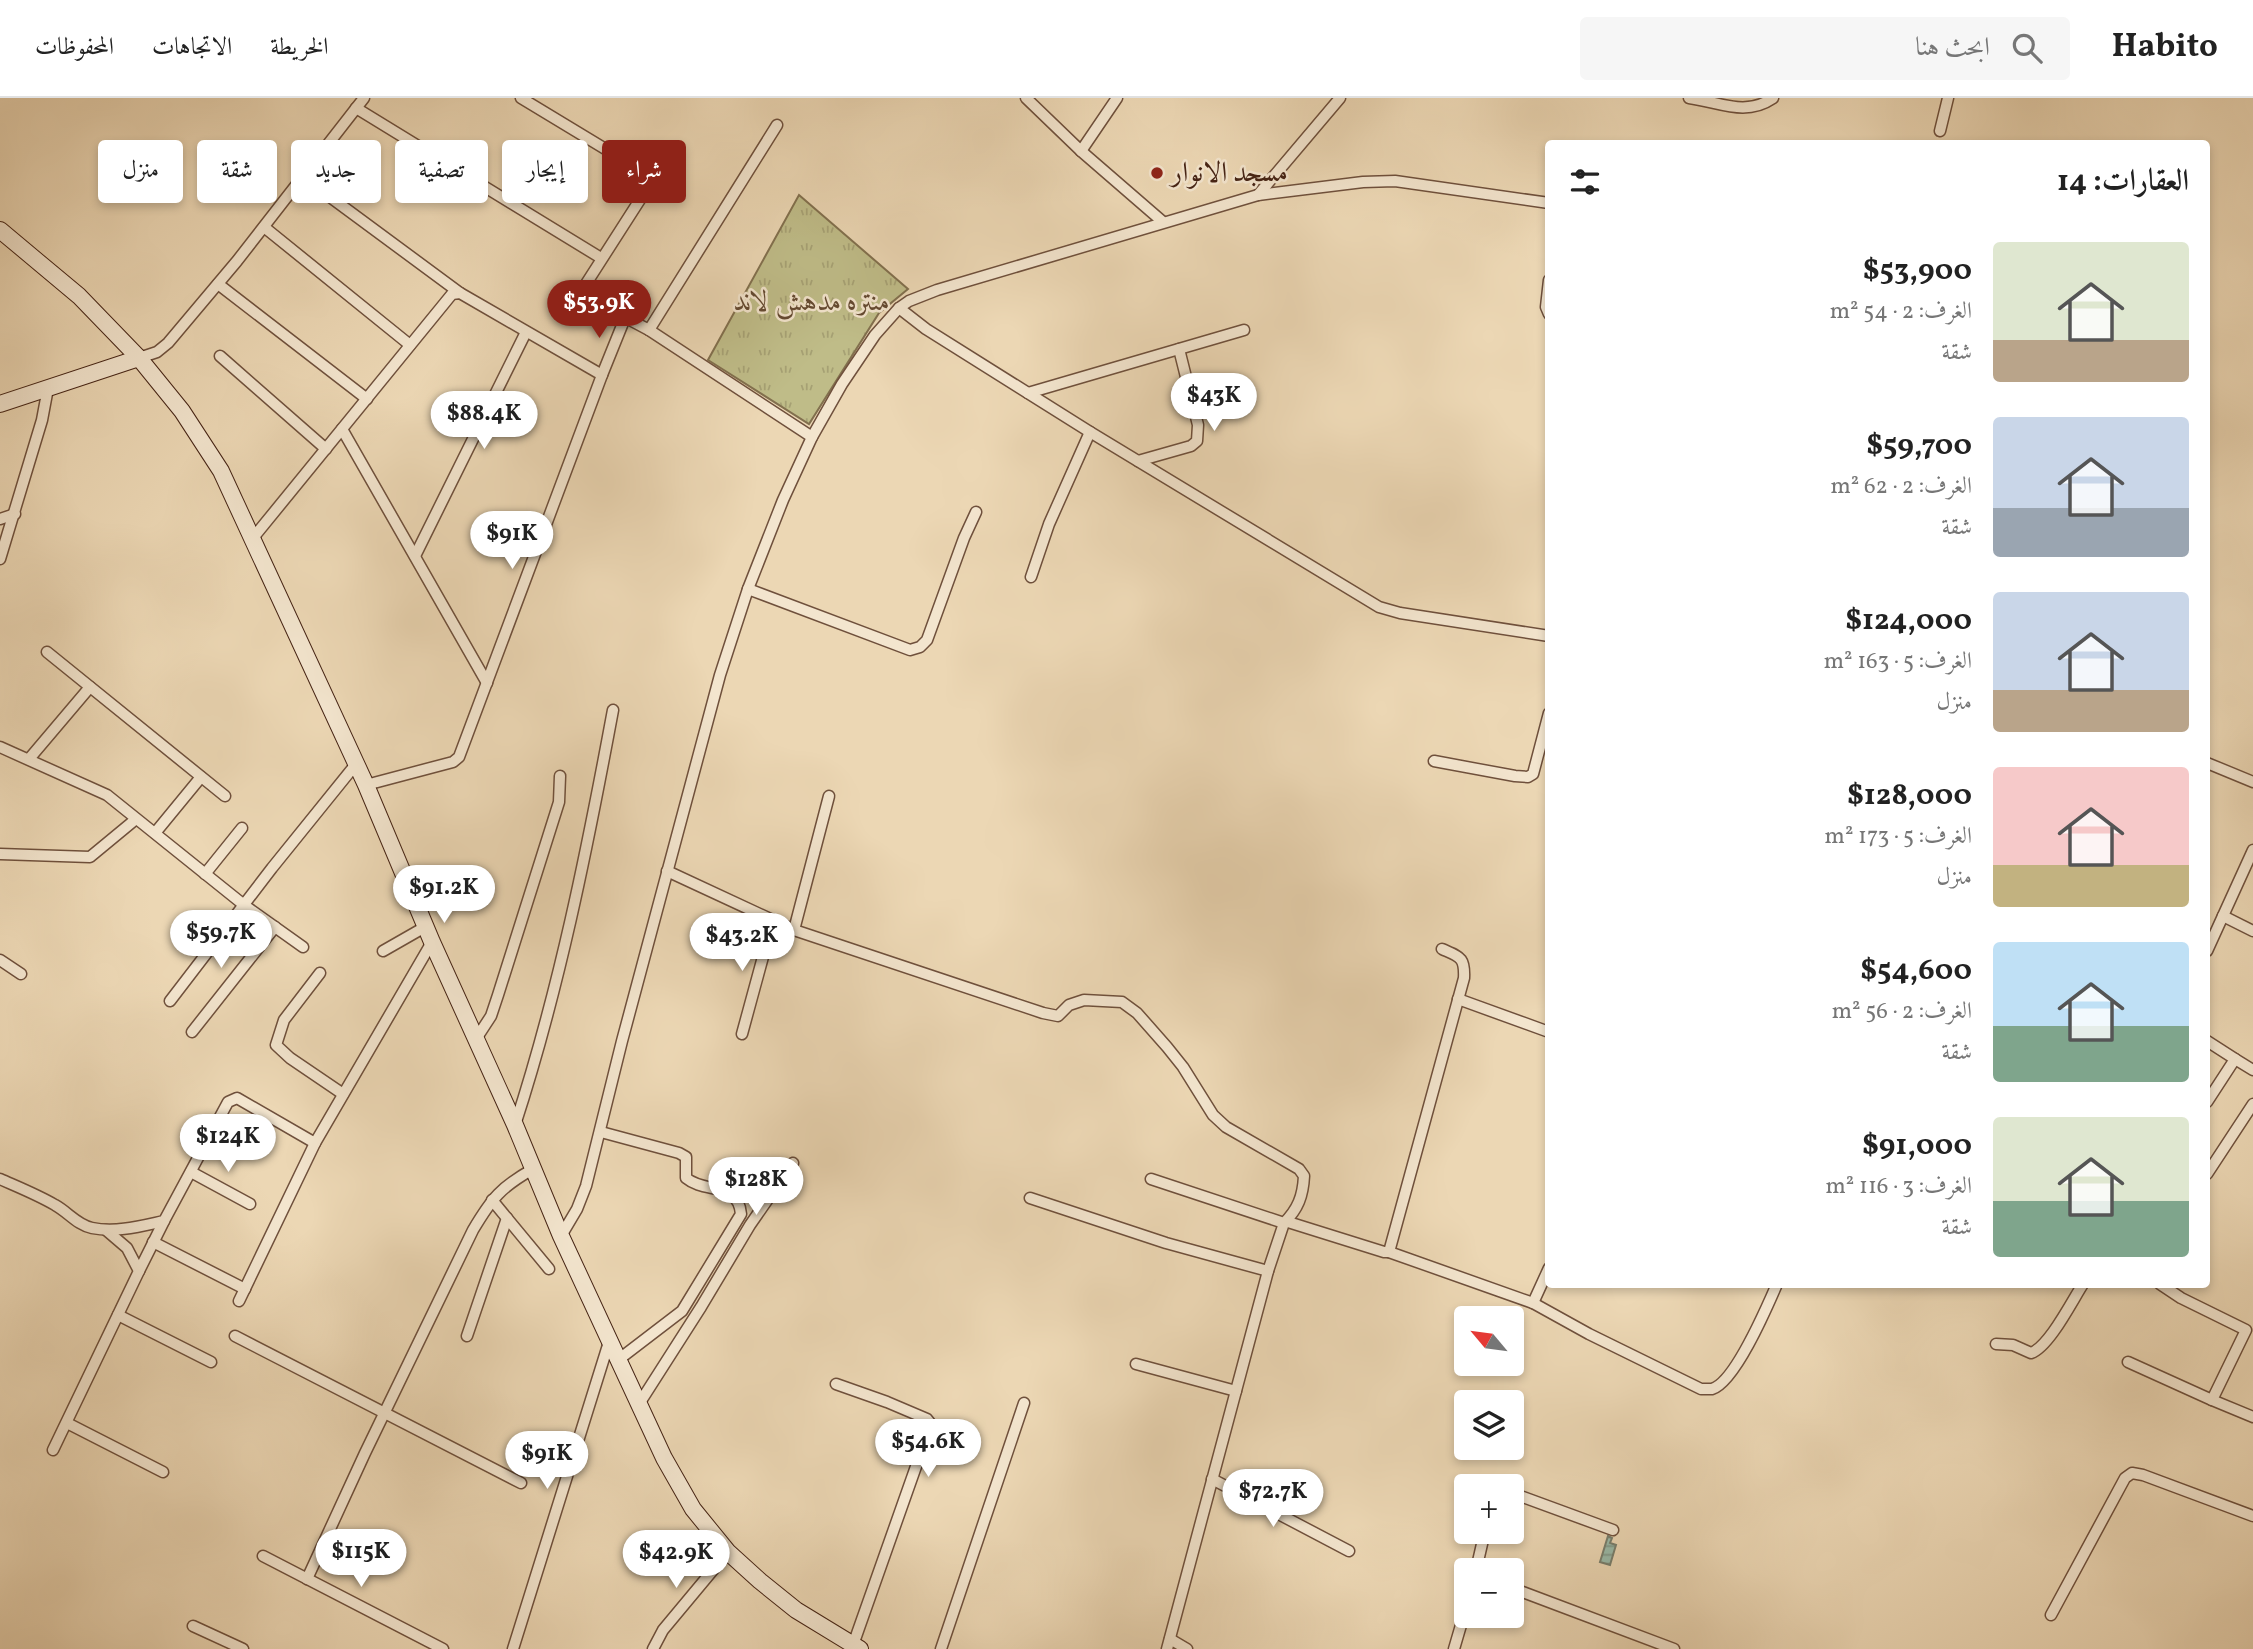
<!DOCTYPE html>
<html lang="ar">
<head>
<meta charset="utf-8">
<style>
  body { margin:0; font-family:Vollkorn,Amiri,serif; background:#f6f6f6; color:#222; direction:rtl; height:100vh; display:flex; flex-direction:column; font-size:26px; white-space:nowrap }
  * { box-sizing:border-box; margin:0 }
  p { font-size:23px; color:#767676 }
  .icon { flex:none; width:38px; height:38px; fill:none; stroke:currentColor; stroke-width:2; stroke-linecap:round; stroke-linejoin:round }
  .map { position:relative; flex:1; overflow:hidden; direction:ltr }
  .panel { position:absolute; left:1545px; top:42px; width:665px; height:1148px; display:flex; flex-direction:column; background:#fff; border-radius:7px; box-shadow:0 4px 10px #0003; direction:rtl }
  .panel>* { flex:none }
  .banner { position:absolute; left:21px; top:42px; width:665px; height:63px; direction:rtl; display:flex; gap:14px }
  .needle { width:46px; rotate:299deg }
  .tools { position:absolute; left:1454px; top:1208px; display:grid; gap:14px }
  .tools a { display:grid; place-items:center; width:70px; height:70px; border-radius:7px; background:#fff; box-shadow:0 4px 10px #0003; font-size:35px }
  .price { position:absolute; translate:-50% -60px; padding:0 16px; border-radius:24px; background:#fff; color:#222; font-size:23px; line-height:46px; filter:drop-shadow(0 2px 4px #0008) }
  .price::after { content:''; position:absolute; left:50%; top:42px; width:21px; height:16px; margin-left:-10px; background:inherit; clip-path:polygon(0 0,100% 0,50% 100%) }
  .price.active { background:#8f2418; color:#fff }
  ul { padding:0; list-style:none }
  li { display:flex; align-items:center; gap:21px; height:175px; padding:0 21px }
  li span { display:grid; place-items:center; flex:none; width:196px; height:140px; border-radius:7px; color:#555 }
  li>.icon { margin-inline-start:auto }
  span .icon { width:84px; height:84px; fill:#fffc; stroke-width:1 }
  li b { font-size:30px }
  h2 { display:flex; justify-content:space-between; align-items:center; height:84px; padding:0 21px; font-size:30px }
  .pill { padding:0 24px; border-radius:7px; background:#fff; box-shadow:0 4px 10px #0003; font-size:24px; line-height:63px }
  .pill.active { background:#8f2418; color:#fff }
  header { display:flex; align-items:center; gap:42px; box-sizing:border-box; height:98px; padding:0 35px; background:#fff; border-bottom:2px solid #e0e0e0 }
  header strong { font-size:33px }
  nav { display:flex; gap:38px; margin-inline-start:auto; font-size:24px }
  .search { width:490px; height:63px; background:#f6f6f6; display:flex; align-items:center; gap:18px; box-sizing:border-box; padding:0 24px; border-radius:7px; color:#767676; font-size:26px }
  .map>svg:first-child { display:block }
</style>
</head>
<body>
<header>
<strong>Habito</strong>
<div class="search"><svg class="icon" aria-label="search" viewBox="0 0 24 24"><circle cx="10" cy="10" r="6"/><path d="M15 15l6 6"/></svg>ابحث هنا</div>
<nav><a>الخريطة</a><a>الاتجاهات</a><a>المحفوظات</a></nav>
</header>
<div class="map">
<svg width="2253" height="1551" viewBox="0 0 2253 1551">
  <defs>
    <pattern id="grass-tufts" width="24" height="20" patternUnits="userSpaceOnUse" patternTransform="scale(1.75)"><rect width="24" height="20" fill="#bfbc88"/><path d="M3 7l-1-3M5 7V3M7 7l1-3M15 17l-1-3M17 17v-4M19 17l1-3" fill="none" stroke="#a6a174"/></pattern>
    <pattern id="water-rules" width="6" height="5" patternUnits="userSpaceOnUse" patternTransform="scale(1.75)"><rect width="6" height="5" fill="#99baa9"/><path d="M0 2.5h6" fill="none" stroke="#7f9788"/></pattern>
  </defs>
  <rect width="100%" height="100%" fill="#ecd7b4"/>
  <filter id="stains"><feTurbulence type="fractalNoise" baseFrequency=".00286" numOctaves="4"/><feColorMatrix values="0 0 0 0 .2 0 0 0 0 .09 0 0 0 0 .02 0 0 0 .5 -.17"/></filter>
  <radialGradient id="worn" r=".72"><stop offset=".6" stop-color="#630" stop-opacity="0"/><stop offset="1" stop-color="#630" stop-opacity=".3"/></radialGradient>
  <path fill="url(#grass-tufts)" stroke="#82704e" stroke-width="2" d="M799 97 908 191 879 215 809 326 708 262Z"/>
  <path fill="url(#water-rules)" stroke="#777e6d" stroke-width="2" d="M1608 1438 1612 1440 1610 1445 1616 1447 1610 1467 1600 1464Z"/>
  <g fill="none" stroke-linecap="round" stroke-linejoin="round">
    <g stroke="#6f503c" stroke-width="13">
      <g id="minor">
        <path d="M521 0 650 78V86L584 189 585 198 649 232"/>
        <path d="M1026 0 1081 53 1163 124"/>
        <path d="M1689 0C1720 4 1745 19 1773 0"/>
        <path d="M356 10 601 160"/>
        <path d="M777 27 649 232 812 339"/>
        <path d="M1940 33 1948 0"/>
        <path d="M1081 53 1117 0"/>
        <path d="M303 79 460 195"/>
        <path d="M1258 97 1340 0"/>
        <path d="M264 129 410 247"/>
        <path d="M1549 182 1546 209 1549 216"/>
        <path d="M218 186 367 301"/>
        <path d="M899 210 926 231 1090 334 1379 509 1400 515 1549 538"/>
        <path d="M220 258 326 351"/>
        <path d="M139 260 157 254 168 245 237 163 364 0"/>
        <path d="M602 277 625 220"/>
        <path d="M1028 295 1244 232"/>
        <path d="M342 331 487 585"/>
        <path d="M1138 363 1191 348 1197 343 1198 327 1179 251"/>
        <path d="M0 421 15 416"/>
        <path d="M253 440 452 196 460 195 602 277 459 659 453 664 366 687"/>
        <path d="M415 458 526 234"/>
        <path d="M0 461 42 322 48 290"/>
        <path d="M1031 479 1049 426 1090 334"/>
        <path d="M748 491 910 552 920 549 927 542 964 440 976 414"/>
        <path d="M47 554 225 698"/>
        <path d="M0 649 107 697 244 807 303 849"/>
        <path d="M29 661 90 589"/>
        <path d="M1434 663 1515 678 1528 679 1533 676 1549 615"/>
        <path d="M2207 665 2253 684"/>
        <path d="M155 735 201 679"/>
        <path d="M0 756 90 759 136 721"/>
        <path d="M667 773 794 832 1043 915 1058 918 1069 907 1084 902 1122 904 1137 915 1167 949 1183 969 1213 1017 1226 1029 1299 1071 1304 1078C1303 1098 1298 1111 1284 1125L1151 1081"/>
        <path d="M205 776 242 730"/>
        <path d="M2223 818 2253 833"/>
        <path d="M794 832 829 698"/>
        <path d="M383 853 425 829"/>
        <path d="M2207 853 2253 752"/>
        <path d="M0 862 21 876"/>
        <path d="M320 875 284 922 276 947 290 960 343 996"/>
        <path d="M1458 901 1549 934"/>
        <path d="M170 903 272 770 356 666"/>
        <path d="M192 934 275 829"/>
        <path d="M742 936 773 822"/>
        <path d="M476 941 491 918 498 897 559 704 560 678"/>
        <path d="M2207 943 2235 961 2207 1004"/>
        <path d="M2235 961 2253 972"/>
        <path d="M515 1027C559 892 587 752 613 612"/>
        <path d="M601 1034 679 1055 686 1059V1080C705 1096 738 1083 741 1116L682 1213 618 1262"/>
        <path d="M191 1074 250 1106"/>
        <path d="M2207 1076 2253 1006"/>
        <path d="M0 1081C18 1089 38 1097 55 1107 68 1114 77 1127 92 1130 116 1135 141 1128 164 1123L228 1004 237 1000 315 1045 432 844"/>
        <path d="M1030 1100 1166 1145 1268 1173"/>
        <path d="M492 1102 549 1171"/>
        <path d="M561 1138 577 1111 586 1088 622 943 720 577 748 491 783 402 812 339 842 286 875 237 899 210 909 203 937 192 1258 97 1363 84 1395 83 1549 105"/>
        <path d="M153 1144 245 1191"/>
        <path d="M1389 1154 1533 1205 1589 1236 1701 1291C1703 1291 1711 1291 1712 1291 1735 1284 1767 1209 1777 1186"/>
        <path d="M139 1173 164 1123"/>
        <path d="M239 1203 315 1045"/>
        <path d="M1533 1205 1549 1170"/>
        <path d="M118 1217 211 1264"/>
        <path d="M235 1238 521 1385"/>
        <path d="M467 1238 507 1120"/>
        <path d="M1996 1246 2013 1247 2031 1255C2049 1249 2072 1203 2083 1186"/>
        <path d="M2128 1264 2212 1302 2246 1232 2181 1200 2160 1186"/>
        <path d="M1136 1266 1236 1293"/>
        <path d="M836 1286 887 1304 927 1321 931 1326 853 1547"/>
        <path d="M2212 1302 2253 1319"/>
        <path d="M639 1306 701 1209 750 1127 793 1065"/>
        <path d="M67 1325 163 1374"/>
        <path d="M53 1352 139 1173 127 1150 106 1132"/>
        <path d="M1212 1381 1349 1453"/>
        <path d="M1512 1395 1613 1432"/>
        <path d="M263 1458 443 1551"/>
        <path d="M1476 1472 1485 1433"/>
        <path d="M307 1481 365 1355 473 1132C492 1100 501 1089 533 1071"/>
        <path d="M1512 1490 1674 1551"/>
        <path d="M2051 1517 2125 1380 2132 1375 2143 1377 2253 1418"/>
        <path d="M193 1528 243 1551"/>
        <path d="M1170 1541 1187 1551"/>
        <path d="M513 1551 609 1244"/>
        <path d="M653 1551 663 1532 728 1454"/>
        <path d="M941 1551 1024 1305"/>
        <path d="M1167 1551 1268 1173 1284 1125 1288 1124 1384 1154H1389L1464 880C1465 859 1460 859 1442 851"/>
        <path d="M1454 1551 1466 1510"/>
      </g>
    </g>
    <g stroke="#452314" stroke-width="18">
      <g id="secondary">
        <path d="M0 132 79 198 139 260 182 313 221 373 366 687 432 844 515 1027 561 1138 664 1360 693 1411 728 1454 760 1483 796 1512 860 1551"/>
        <path d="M0 306 139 260"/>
      </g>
    </g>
    <use href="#minor" stroke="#f3e5ce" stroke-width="10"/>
    <use href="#secondary" stroke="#f3e5ce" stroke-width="16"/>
  </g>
  <circle fill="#8f2418" stroke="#f3e5ce" stroke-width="2.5" cx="1157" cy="75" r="7"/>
  <g text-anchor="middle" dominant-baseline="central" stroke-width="5" stroke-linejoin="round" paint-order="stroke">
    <g font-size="28" fill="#452314" stroke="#f3e5ce" text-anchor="start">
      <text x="1171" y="75">مسجد الانوار</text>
    </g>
    <g font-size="28" font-style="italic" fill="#644931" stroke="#f3e5ce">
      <text x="812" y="204">منتره مدهش لاند</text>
    </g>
  </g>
  <rect width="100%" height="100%" filter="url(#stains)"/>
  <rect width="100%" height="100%" fill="url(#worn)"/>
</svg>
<div class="tools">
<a><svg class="needle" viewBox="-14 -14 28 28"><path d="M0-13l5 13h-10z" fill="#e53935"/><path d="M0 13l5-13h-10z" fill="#767676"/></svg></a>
<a><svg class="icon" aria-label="layers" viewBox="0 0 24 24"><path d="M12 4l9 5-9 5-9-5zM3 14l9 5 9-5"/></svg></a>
<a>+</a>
<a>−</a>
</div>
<b class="price active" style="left:599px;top:242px">$53.9K</b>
<b class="price" style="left:1214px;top:335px">$43K</b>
<b class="price" style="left:484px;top:353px">$88.4K</b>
<b class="price" style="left:512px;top:473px">$91K</b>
<b class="price" style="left:444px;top:827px">$91.2K</b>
<b class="price" style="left:221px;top:872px">$59.7K</b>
<b class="price" style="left:742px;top:875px">$43.2K</b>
<b class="price" style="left:228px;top:1076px">$124K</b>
<b class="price" style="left:756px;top:1119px">$128K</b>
<b class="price" style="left:928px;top:1381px">$54.6K</b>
<b class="price" style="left:547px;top:1393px">$91K</b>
<b class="price" style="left:1273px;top:1431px">$72.7K</b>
<b class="price" style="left:361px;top:1491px">$115K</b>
<b class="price" style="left:676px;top:1492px">$42.9K</b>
<div class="banner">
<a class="pill active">شراء</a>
<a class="pill">إيجار</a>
<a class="pill">تصفية</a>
<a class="pill">جديد</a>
<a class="pill">شقة</a>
<a class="pill">منزل</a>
</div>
<section class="panel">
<h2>العقارات: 14<svg class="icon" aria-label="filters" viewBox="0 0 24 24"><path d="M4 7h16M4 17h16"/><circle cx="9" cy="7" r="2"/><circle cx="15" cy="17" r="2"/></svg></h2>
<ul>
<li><span style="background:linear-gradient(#dfe7d0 70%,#b9a48a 0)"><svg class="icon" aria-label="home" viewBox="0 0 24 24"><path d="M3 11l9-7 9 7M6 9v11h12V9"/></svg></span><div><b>$53,900</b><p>الغرف: 2 · 54 m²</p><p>شقة</p></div></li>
<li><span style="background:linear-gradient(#c9d6e8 65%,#9aa5b1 0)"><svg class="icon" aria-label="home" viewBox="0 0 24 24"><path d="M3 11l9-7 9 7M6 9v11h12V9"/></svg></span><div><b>$59,700</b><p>الغرف: 2 · 62 m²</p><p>شقة</p></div></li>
<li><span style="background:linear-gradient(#c9d6e8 70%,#b9a48a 0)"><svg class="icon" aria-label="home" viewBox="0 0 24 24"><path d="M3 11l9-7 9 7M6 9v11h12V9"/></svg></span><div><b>$124,000</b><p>الغرف: 5 · 163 m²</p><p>منزل</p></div></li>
<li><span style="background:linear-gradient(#f6c9c9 70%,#c2b280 0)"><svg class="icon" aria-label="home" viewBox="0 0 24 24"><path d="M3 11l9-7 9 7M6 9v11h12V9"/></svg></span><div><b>$128,000</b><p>الغرف: 5 · 173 m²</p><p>منزل</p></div></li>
<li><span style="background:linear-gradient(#bfe0f5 60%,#7fa58c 0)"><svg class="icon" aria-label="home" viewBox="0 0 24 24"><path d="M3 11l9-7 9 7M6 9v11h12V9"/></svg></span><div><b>$54,600</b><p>الغرف: 2 · 56 m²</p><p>شقة</p></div></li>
<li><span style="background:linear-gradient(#dfe7d0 60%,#7fa58c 0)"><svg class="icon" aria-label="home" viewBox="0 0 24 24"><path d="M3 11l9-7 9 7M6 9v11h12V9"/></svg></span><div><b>$91,000</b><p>الغرف: 3 · 116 m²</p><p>شقة</p></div></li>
</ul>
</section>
</div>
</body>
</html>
